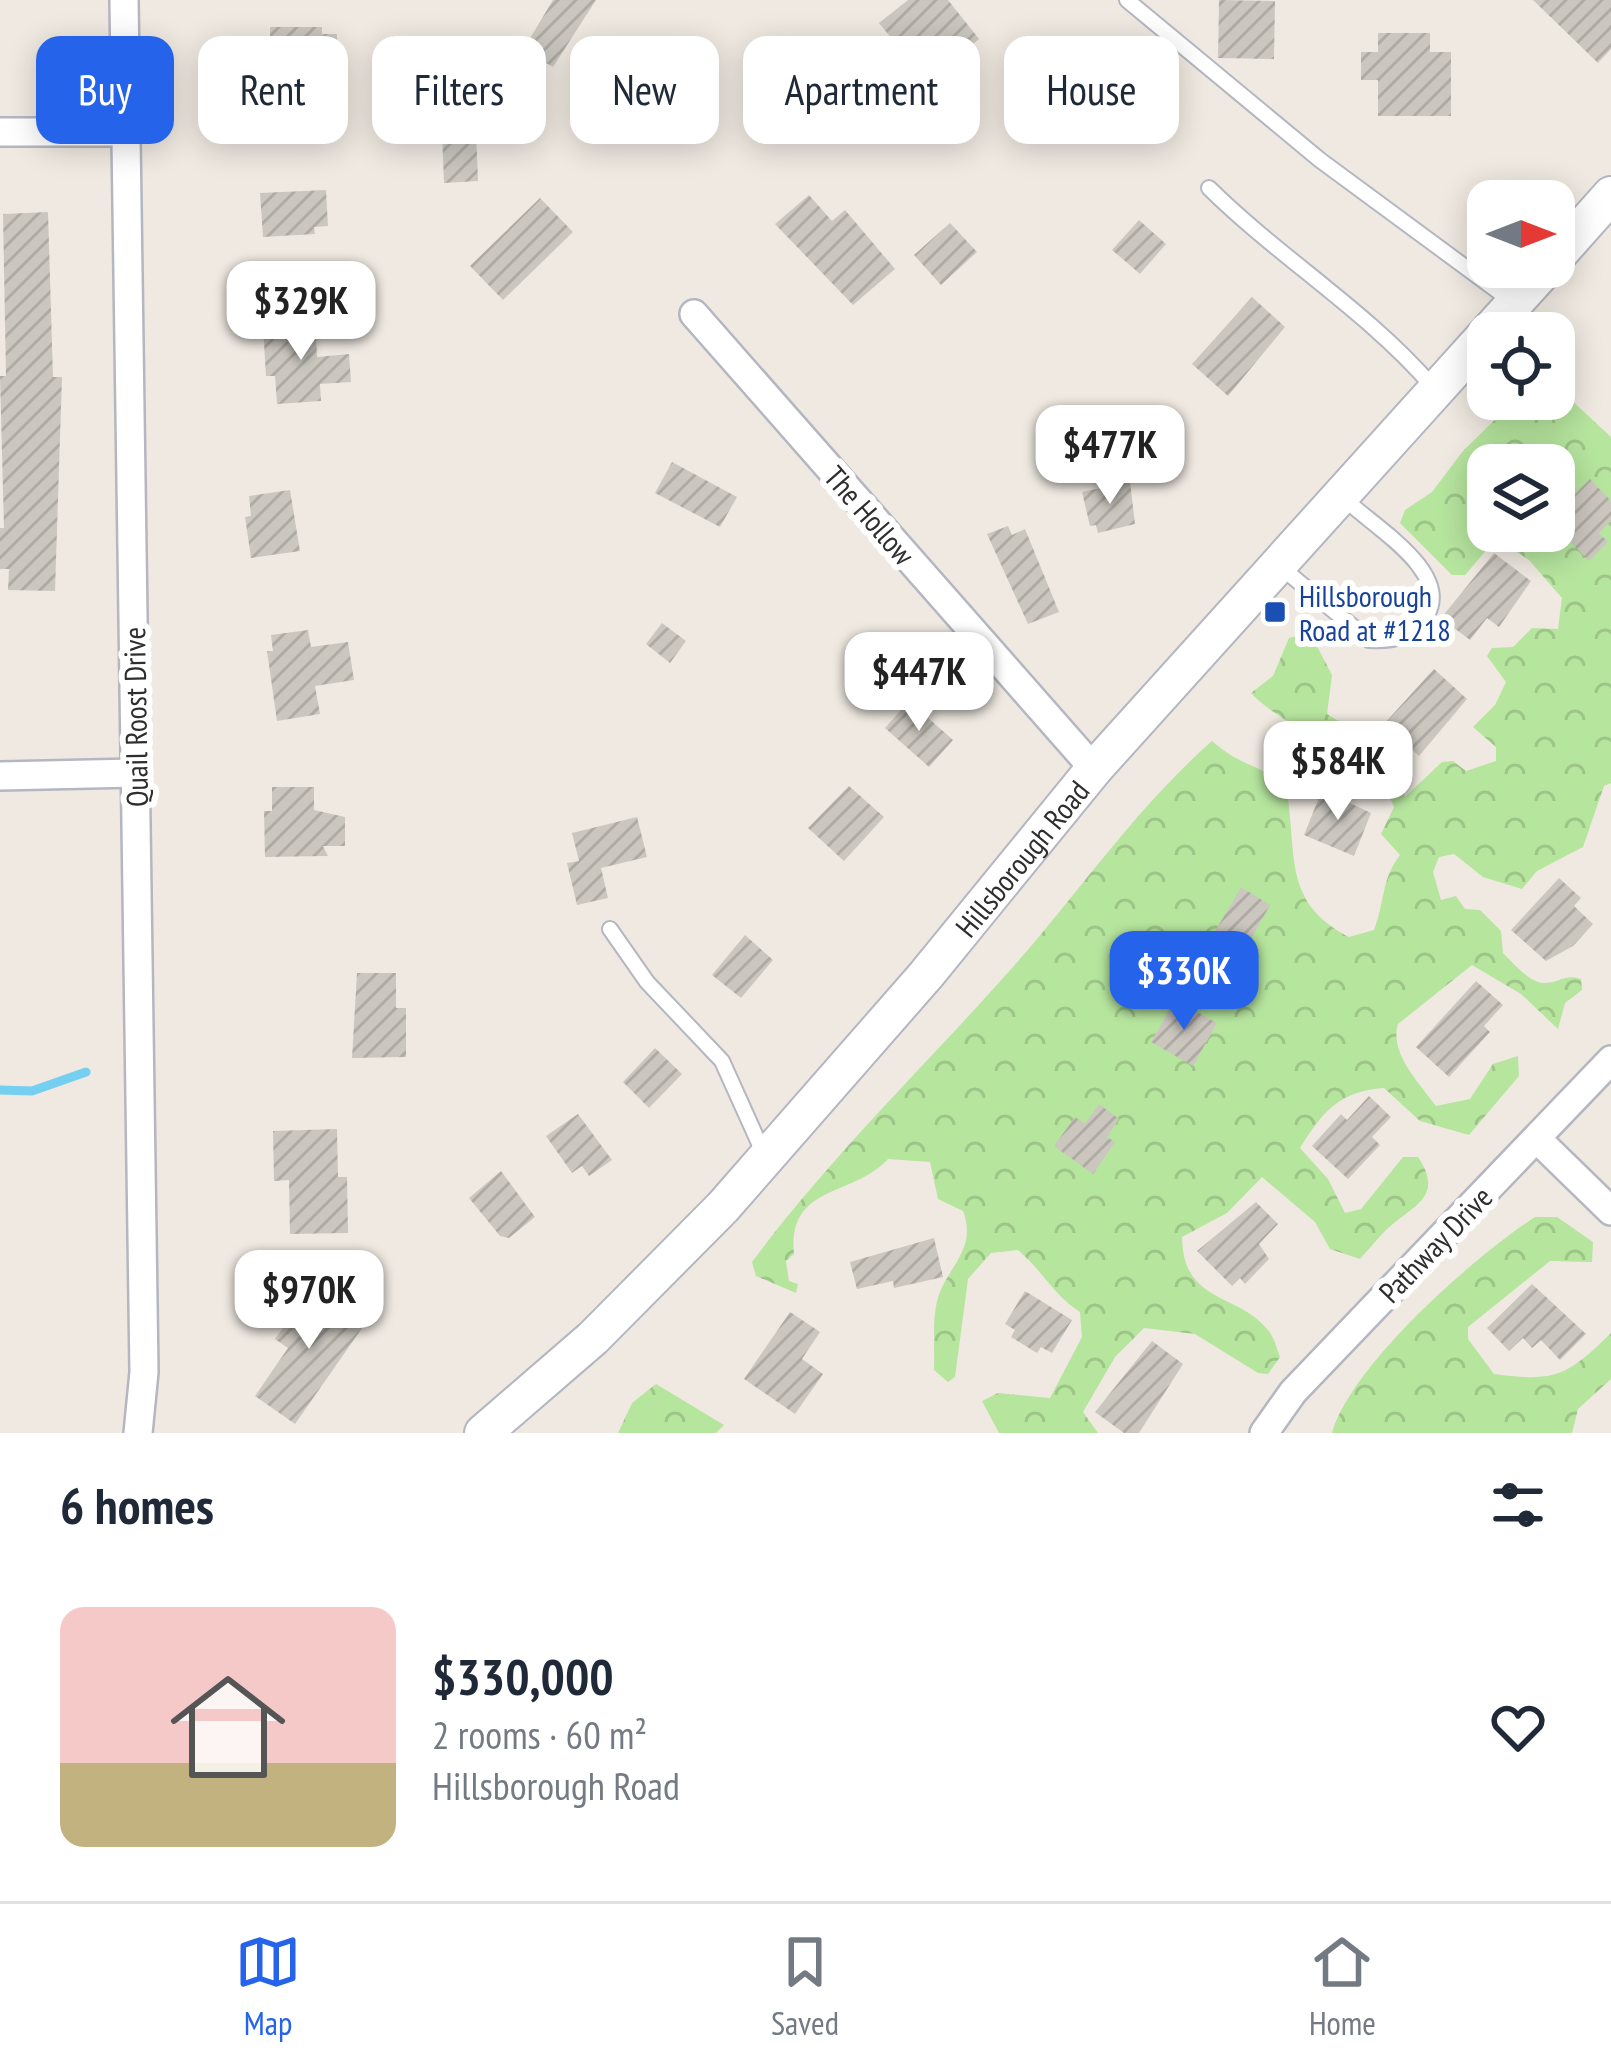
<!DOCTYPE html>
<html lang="en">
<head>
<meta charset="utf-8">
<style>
  body { margin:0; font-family:"PT Sans Narrow",sans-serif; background:#f6f6f7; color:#1f2937; height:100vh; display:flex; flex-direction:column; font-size:45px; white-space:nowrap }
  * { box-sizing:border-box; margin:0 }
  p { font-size:39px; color:#747a83 }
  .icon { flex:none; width:66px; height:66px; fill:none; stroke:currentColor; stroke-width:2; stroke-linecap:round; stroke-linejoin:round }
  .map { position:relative; height:1433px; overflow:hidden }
  .sheet { display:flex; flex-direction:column; background:#fff; flex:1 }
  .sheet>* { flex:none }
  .banner { position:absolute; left:36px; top:36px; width:1539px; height:108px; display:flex; gap:24px }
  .needle { width:78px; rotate:90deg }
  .buttons { position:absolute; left:1467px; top:180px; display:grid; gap:24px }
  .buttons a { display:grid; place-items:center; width:108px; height:108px; border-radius:24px; background:#fff; box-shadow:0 6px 30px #0003; font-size:60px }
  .price { position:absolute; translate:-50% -102px; padding:0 27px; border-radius:24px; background:#fff; color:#222; font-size:39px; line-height:78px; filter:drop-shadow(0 3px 6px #0008) }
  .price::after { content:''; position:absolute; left:50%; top:72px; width:36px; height:27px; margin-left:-18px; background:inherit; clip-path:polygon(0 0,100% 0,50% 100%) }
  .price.active { background:#2563eb; color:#fff }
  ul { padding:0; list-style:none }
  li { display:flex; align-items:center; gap:36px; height:300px; padding:0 60px }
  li+li { border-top:3px solid #e0e1e3 }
  li span { display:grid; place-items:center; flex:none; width:336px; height:240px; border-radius:24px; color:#555 }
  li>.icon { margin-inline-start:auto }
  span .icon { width:144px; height:144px; fill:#fffc; stroke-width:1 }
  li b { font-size:51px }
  h2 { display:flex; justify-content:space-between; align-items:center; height:144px; padding:0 60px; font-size:51px }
  .chip { padding:0 42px; border-radius:24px; background:#fff; box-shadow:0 6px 30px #0003; font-size:42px; line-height:108px }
  .chip.active { background:#2563eb; color:#fff }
  .dock { display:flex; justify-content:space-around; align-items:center; height:168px; border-top:3px solid #e0e1e3; background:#fff; font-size:33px; color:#747a83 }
  .dock a { display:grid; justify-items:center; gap:6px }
  .dock .active { color:#2563eb }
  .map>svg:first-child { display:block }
</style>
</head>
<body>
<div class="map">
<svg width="1611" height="1433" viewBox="0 0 1611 1433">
  <defs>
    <pattern id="forest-crowns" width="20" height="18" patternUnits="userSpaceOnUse" patternTransform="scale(3)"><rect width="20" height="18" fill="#b6e59e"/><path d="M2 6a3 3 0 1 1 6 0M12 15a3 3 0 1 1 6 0" fill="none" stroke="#9dc588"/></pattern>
    <pattern id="building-hatch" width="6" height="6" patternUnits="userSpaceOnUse" patternTransform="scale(3)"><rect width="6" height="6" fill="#cbc7bf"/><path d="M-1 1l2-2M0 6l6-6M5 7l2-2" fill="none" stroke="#afaba4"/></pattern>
  </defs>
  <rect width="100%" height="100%" fill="#efe9e1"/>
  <g fill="url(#forest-crowns)" fill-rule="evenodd">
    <path d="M1554 384 1611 437V783L1604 786 1583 847 1537 871 1522 889 1483 877 1454 854 1439 857 1433 872 1441 900 1456 896 1465 909 1480 910 1501 931 1503 953C1513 963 1528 981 1543 983 1558 984 1565 973 1581 979L1582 990 1565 1003 1558 1029 1521 994 1472 965 1398 1024C1389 1053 1420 1084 1436 1106L1470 1099 1493 1064 1518 1056 1519 1076 1469 1135 1420 1121 1384 1088C1340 1091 1323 1111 1300 1148L1328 1179 1345 1213 1361 1209 1403 1157H1418C1445 1197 1413 1205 1386 1230 1377 1239 1369 1249 1360 1259L1330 1249 1315 1222 1262 1177 1227 1213 1182 1237C1183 1304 1237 1292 1268 1330 1274 1337 1277 1349 1280 1357L1268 1374 1258 1373 1195 1334 1144 1328 1115 1357 1083 1412 1098 1433H999L982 1401 998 1393 1050 1398 1082 1337 1080 1312C1053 1295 1043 1271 1018 1250L991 1253 968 1279 955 1377 948 1382 934 1370C935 1349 932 1322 937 1301 946 1267 978 1250 963 1211L938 1199 930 1162 888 1159C854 1197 787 1184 794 1254L786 1261 789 1281 798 1284 796 1293 756 1276 752 1262C831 1156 926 1065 1013 967 1080 891 1136 808 1212 741 1241 767 1260 764 1286 786 1298 854 1281 902 1349 937L1374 930C1385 902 1381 880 1400 855L1381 834 1394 807C1377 756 1288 733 1251 693L1273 676 1289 638 1310 633 1332 675 1327 714 1340 722 1359 721 1370 740 1394 758 1405 797 1442 762 1453 761 1466 771 1496 761V747L1473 727 1495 705 1506 682 1487 656 1492 648 1513 647 1532 628 1558 629 1562 598 1529 560 1496 539 1465 575H1452L1400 523 1405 510 1432 492 1463 451 1516 399H1554ZM1488 465H1554V531H1488Z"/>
    <path d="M1535 1217H1557L1593 1242 1592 1262 1550 1261 1468 1327V1339L1494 1374C1555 1382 1566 1377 1611 1333V1379L1578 1409 1572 1433H1332C1352 1364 1475 1256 1535 1217Z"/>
    <path d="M656 1384 724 1425 716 1433H618L632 1403Z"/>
  </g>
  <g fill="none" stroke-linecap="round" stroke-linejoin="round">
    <path stroke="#75cff0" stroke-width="9" d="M0 1090 32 1091 86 1072"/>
  </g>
  <g fill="url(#building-hatch)">
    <path d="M553 0H596L553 67 523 50Z"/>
    <path d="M908 0H948L979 39 936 75 911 43 901 50 879 23Z"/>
    <path d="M1219 0 1275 1 1274 59 1218 58Z"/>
    <path d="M1533 0H1611V49L1598 63Z"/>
    <path d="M270 27H322V34H337V84H322L323 113H286L285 90H270Z"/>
    <path d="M1378 33H1430V52H1451V116H1378V80H1361V52H1378Z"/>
    <path d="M474 80 478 181 444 183 440 82Z"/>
    <path d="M326 190 328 226 314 227 315 234 263 237 260 193Z"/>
    <path d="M809 195 832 221 845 210 895 269 853 305 775 224Z"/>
    <path d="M540 198 573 232 503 300 470 266Z"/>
    <path d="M48 212 53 377H62L55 591 8 590 9 569H0V528H4L0 376H6L3 214Z"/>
    <path d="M1139 220 1166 244 1140 274 1112 250Z"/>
    <path d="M950 223 977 252 941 285 914 255Z"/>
    <path d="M1252 297 1285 327 1228 396 1192 364Z"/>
    <path d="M315 320 317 357 349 354 351 382 320 384 321 401 277 404 275 376H266L263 327Z"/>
    <path d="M672 462 737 497 720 527 655 493Z"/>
    <path d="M1590 479 1611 501V521L1599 533 1608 542 1589 561 1558 529 1568 514 1561 508Z"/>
    <path d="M1130 482 1135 524 1098 533 1096 525 1090 526 1082 492Z"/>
    <path d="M290 490 300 551 251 558 245 517 251 516 249 496Z"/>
    <path d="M1008 526 1012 535 1025 529 1059 612 1028 624 987 534Z"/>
    <path d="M1494 553 1531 581 1499 627 1487 618 1470 640 1441 618Z"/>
    <path d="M662 623 686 641 670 663 646 644Z"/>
    <path d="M308 630 311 647 348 642 354 680 315 686 320 714 277 721 267 651H273L271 635Z"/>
    <path d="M1434 669 1467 699 1419 756 1384 724Z"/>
    <path d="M909 701 953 740 929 767 885 728Z"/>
    <path d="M849 786 884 817 844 861 808 828Z"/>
    <path d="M272 787H314V810L345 817V846H323L328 856 265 857 264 811H272Z"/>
    <path d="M1322 790 1371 813 1354 856 1304 835Z"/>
    <path d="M637 817 647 857 601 868 608 898 577 905 567 863 579 861 572 833Z"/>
    <path d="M1559 878 1581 898 1574 906 1593 924 1573 946 1546 961 1511 930Z"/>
    <path d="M1241 887 1270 905 1243 953 1213 935Z"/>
    <path d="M745 935 773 960 741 998 712 975Z"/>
    <path d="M357 973H396V1008H406V1057L352 1058Z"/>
    <path d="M1476 981 1503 1005 1484 1026 1490 1032 1449 1077 1416 1047Z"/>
    <path d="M1175 1000 1217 1023 1193 1066 1151 1042Z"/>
    <path d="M655 1048 682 1074 649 1108 623 1082Z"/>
    <path d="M1369 1096 1391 1117 1372 1137 1380 1145 1348 1179 1312 1146 1341 1114 1347 1120Z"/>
    <path d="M1099 1104 1119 1119 1107 1137 1115 1142 1093 1174 1054 1146 1075 1117 1085 1124Z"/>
    <path d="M578 1114 612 1160 589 1176 582 1166 572 1173 546 1136Z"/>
    <path d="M337 1129 338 1177H347L348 1233 290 1234 289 1180 274 1181 273 1131Z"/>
    <path d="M501 1171 535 1217 509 1238 500 1236 469 1198Z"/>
    <path d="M1256 1202 1278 1224 1259 1244 1269 1259 1245 1284 1240 1278 1232 1286 1197 1251Z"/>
    <path d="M934 1238 943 1277 894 1288 893 1281 857 1289 850 1262Z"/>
    <path d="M314 1284 367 1321 295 1424 255 1396 288 1348 275 1339Z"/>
    <path d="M1532 1284 1586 1334 1560 1360 1541 1340 1532 1348 1523 1338 1509 1351 1487 1328Z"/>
    <path d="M1025 1291 1072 1320 1052 1353 1041 1347 1037 1353 1011 1337 1015 1330 1005 1324Z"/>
    <path d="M790 1312 820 1332 802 1359 823 1374 795 1414 744 1379Z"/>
    <path d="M1152 1341 1183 1364 1139 1433H1124L1095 1412Z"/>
  </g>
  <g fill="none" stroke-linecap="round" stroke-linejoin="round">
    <g stroke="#b4b7c1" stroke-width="18">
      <g id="service">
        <path d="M1127 0 1320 160 1510 300"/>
        <path d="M1209 188C1280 258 1367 311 1432 386"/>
        <path d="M1282 568 1369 640C1394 641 1414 638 1427 615 1452 571 1372 526 1345 499"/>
        <path d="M610 929 647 982 722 1061 763 1152"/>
      </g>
    </g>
    <g stroke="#b4b7c1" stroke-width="32">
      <g id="minor">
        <path d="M124 0 144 1372 138 1433"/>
        <path d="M0 132H127"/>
        <path d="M694 314 1094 769"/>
        <path d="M0 776 135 773"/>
        <path d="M1537 1139 1611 1211"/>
        <path d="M1264 1433 1293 1392 1611 1060"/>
      </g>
    </g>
    <g stroke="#b4b7c1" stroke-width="40">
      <g id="secondary">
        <path d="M1554 259 1611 195"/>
        <path id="s1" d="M483 1433 593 1338 723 1207 926 975 1094 769 1547 267"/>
      </g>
    </g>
    <use href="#service" stroke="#fff" stroke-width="14"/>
    <use href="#minor" stroke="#fff" stroke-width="27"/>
    <use href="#secondary" stroke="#fff" stroke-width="36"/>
  </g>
  <rect fill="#1a4fb4" stroke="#fff" stroke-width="4.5" x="1263" y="600" width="24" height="24" rx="6"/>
  <g text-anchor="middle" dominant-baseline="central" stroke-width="12" stroke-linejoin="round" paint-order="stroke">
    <g font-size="30" fill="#2e2e2e" stroke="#fff">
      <text transform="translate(870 515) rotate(49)">The Hollow</text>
      <text transform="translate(135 717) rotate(-91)">Quail Roost Drive</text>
      <text stroke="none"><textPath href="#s1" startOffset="789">Hillsborough Road</textPath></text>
      <text transform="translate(1435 1244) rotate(-46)">Pathway Drive</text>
    </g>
    <g font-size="30" fill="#164399" stroke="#fff" text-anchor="start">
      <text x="1299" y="595">Hillsborough<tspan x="1299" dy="34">Road at #1218</tspan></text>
    </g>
  </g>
</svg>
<div class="buttons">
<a><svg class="needle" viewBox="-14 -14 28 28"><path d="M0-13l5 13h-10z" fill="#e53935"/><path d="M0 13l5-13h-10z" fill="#747a83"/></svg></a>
<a><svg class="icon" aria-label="locate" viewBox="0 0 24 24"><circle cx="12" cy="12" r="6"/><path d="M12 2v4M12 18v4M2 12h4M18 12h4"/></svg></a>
<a><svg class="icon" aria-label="layers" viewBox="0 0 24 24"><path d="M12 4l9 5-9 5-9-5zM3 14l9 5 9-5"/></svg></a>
</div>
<b class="price" style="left:301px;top:363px">$329K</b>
<b class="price" style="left:1110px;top:507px">$477K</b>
<b class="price" style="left:919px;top:734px">$447K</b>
<b class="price" style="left:1338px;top:823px">$584K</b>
<b class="price active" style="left:1184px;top:1033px">$330K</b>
<b class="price" style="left:309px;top:1352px">$970K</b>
<div class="banner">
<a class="chip active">Buy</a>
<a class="chip">Rent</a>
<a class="chip">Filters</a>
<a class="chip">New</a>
<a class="chip">Apartment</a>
<a class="chip">House</a>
</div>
</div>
<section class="sheet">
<h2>6 homes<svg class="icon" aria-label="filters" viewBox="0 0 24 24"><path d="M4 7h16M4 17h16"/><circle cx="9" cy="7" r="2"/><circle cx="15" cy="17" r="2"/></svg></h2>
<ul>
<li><span style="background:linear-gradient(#f6c9c9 65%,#c2b280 0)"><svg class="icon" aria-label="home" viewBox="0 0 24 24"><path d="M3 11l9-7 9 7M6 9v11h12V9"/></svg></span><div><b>$330,000</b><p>2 rooms · 60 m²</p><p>Hillsborough Road</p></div><svg class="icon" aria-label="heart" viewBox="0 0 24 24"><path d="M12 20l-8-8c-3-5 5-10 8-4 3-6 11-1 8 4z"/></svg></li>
</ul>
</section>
<nav class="dock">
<a class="active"><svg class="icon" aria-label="map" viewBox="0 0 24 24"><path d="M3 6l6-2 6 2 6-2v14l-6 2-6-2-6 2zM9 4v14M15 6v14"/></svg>Map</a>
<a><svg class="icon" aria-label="saved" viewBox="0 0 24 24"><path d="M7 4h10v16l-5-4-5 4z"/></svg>Saved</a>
<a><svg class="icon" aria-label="home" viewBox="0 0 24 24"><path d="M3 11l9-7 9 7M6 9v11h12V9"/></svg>Home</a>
</nav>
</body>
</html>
